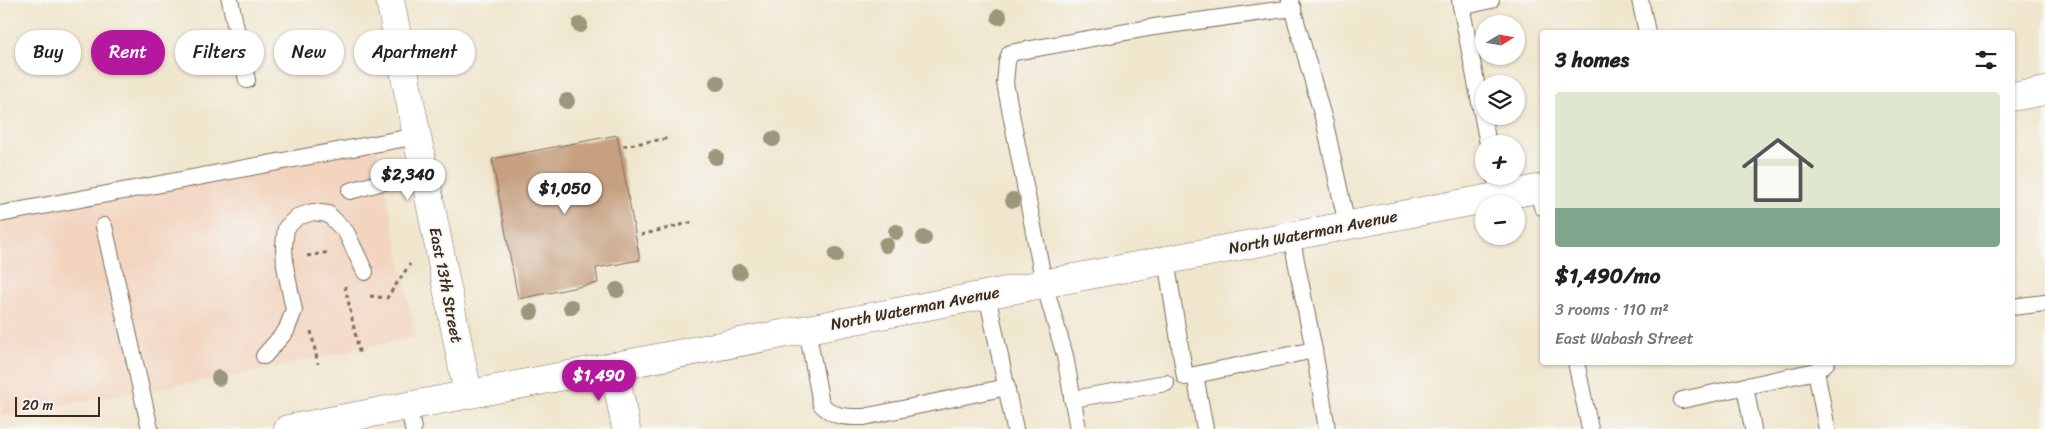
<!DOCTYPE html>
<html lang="en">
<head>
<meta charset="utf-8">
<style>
  body { margin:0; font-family:Sriracha,sans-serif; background:#f2f2f2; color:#202124; height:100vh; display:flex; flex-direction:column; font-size:19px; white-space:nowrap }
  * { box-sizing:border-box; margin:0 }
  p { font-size:16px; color:#757577 }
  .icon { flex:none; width:28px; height:28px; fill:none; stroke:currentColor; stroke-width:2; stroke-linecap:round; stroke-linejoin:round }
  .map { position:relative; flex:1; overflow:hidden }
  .drawer { position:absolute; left:1540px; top:30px; width:475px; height:335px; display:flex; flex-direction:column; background:#fff; border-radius:5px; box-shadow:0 1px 4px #0004 }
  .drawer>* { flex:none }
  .guide { position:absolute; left:15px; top:30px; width:475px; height:45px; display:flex; gap:10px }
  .needle { width:32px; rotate:79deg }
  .buttons { position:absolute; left:1475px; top:15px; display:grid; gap:10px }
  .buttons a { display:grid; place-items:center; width:50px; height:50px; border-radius:50%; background:#fff; box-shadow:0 1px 4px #0004; font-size:25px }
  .scale { position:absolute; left:15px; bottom:12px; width:85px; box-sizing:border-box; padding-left:5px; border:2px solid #3b2a1e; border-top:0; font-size:14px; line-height:18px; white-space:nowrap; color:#3b2a1e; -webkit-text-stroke:4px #f6f6f2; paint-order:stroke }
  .price { position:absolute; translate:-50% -42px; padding:0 11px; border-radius:18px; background:#fff; color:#222; font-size:16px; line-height:32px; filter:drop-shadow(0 1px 2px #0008) }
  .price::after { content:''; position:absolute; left:50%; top:30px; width:15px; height:11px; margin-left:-8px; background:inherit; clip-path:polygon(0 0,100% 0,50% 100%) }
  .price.on { background:#b5179e; color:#fff }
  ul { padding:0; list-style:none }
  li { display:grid; align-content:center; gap:10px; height:265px; padding:0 15px }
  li+li { border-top:1px solid #e0e0e0 }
  li span { display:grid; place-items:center; height:155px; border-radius:5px; color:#555 }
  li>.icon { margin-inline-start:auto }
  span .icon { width:90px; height:90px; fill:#fffc; stroke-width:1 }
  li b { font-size:21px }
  h2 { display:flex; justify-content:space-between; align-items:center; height:60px; padding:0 15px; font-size:21px }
  .pill { padding:0 18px; border-radius:22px; background:#fff; box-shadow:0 1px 4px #0004; font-size:18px; line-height:45px }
  .pill.on { background:#b5179e; color:#fff }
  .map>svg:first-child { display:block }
</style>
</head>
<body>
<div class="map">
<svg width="2045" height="429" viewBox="0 0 2045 429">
  <rect width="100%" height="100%" fill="#f6f6f2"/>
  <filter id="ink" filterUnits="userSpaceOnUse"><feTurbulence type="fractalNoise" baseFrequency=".02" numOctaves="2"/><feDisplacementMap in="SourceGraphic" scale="10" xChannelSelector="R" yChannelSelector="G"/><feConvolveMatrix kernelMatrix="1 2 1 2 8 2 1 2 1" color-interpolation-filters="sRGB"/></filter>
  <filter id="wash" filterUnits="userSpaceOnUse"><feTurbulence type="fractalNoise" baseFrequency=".0096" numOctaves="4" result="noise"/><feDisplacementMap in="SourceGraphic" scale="20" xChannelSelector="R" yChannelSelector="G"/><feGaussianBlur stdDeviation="1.12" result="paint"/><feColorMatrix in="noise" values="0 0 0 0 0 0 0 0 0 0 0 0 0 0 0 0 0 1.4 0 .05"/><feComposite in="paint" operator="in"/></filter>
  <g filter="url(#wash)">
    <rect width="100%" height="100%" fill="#f0e6ce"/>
    <path fill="#f3d4bf" d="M375 137 416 337 242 374 0 416V209Z"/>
    <g id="blocks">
      <path fill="#c6a081" d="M617 135 640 260 596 268 598 283 518 299 492 159Z"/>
    </g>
  </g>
  <g filter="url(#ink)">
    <use href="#blocks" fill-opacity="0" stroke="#7a6c5c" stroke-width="1"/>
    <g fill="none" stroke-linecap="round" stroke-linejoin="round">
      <g stroke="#7a6c5c" stroke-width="18">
        <g id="lane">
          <path d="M230 0 247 80"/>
          <path d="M1290 0 1325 124 1347 225"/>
          <path d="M1460 0 1488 144"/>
          <path d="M1640 0 1647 32"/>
          <path d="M1461 7 1491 0"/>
          <path d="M1495 176 1499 196"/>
          <path d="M1538 188 1542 207"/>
          <path d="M350 191 423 171"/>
          <path d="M0 214 417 136"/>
          <path d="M104 226 150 429"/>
          <path d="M1291 236 1314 350 1327 429"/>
          <path d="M1166 260 1185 377 1314 350"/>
          <path d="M987 294 1015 429"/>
          <path d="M2012 307 2045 303"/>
          <path d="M807 329 821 404C834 418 846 417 864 417L1007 387"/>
          <path d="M264 356 286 331 294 310 285 266 284 246 286 228 297 217 313 212 328 214 346 232 365 272"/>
          <path d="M1576 362 1590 429"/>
          <path d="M1816 371 1827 429"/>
          <path d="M1195 375 1205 429"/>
          <path d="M1745 386 1753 429"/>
          <path d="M1072 399 1166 383"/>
          <path d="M1682 400 1816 371 1827 362"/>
          <path d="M409 406 413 429"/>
          <path d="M1078 429 1065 356 1044 283 1005 83 1007 62 1010 53 1154 27 1293 8"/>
        </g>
      </g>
      <g stroke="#7a6c5c" stroke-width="29">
        <g id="street">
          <path d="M390 0 468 394"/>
          <path d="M614 366 626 429"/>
        </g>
      </g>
      <g stroke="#7a6c5c" stroke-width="29">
        <g id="primary">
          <path d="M2012 97 2045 91"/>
          <path d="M288 429 1542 188"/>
        </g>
      </g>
      <g stroke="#7a6c5c" stroke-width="3" stroke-dasharray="4 4" stroke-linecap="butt">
        <path d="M623 146 670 138"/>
        <path d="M641 235 693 222"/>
        <path d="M307 256 330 252"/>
        <path d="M345 286 360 356"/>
        <path d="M370 296 387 298 410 264"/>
        <path d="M311 331 318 364"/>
      </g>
      <use href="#lane" stroke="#fff" stroke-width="16"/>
      <use href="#street" stroke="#fff" stroke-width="28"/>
      <use href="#primary" stroke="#fff" stroke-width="28"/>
    </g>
    <g fill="#9a977d">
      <circle cx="999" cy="17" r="8"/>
      <circle cx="580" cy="25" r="8"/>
      <circle cx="717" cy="83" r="8"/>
      <circle cx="567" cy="101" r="8"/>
      <circle cx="773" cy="139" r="8"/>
      <circle cx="716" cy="157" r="8"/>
      <circle cx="1013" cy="200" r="8"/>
      <circle cx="896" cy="232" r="8"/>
      <circle cx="924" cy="238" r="8"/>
      <circle cx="886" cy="245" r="8"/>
      <circle cx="836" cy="255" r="8"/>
      <circle cx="739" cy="272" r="8"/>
      <circle cx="617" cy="290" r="8"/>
      <circle cx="571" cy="307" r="8"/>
      <circle cx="531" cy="312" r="8"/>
      <circle cx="219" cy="378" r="8"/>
    </g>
  </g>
  <g text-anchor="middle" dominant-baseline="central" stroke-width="4" stroke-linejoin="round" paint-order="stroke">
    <g font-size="16" fill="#3b2a1e" stroke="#f6f6f2">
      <text transform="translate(1313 232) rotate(-11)">North Waterman Avenue</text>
      <text transform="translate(446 285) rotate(79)">East 13th Street</text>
      <text transform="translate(915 308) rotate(-11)">North Waterman Avenue</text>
    </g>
  </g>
</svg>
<div class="buttons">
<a><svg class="needle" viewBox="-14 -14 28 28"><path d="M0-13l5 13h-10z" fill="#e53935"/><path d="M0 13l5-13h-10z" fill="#757577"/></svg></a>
<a><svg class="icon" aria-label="layers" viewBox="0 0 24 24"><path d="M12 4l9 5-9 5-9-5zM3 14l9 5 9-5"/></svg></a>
<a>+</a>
<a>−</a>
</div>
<div class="scale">20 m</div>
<b class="price" style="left:408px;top:201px">$2,340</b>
<b class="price" style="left:565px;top:215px">$1,050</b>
<b class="price on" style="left:599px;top:402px">$1,490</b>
<div class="guide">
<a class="pill">Buy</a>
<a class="pill on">Rent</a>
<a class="pill">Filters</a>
<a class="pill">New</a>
<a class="pill">Apartment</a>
</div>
<section class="drawer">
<h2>3 homes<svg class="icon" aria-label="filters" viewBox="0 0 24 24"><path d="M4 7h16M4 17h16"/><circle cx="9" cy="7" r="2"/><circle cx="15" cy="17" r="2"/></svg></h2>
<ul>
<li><span style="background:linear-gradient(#dfe7d0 75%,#7fa58c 0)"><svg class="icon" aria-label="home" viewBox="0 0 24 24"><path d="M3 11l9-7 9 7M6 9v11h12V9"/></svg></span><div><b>$1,490/mo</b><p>3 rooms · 110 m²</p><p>East Wabash Street</p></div></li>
</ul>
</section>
</div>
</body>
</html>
